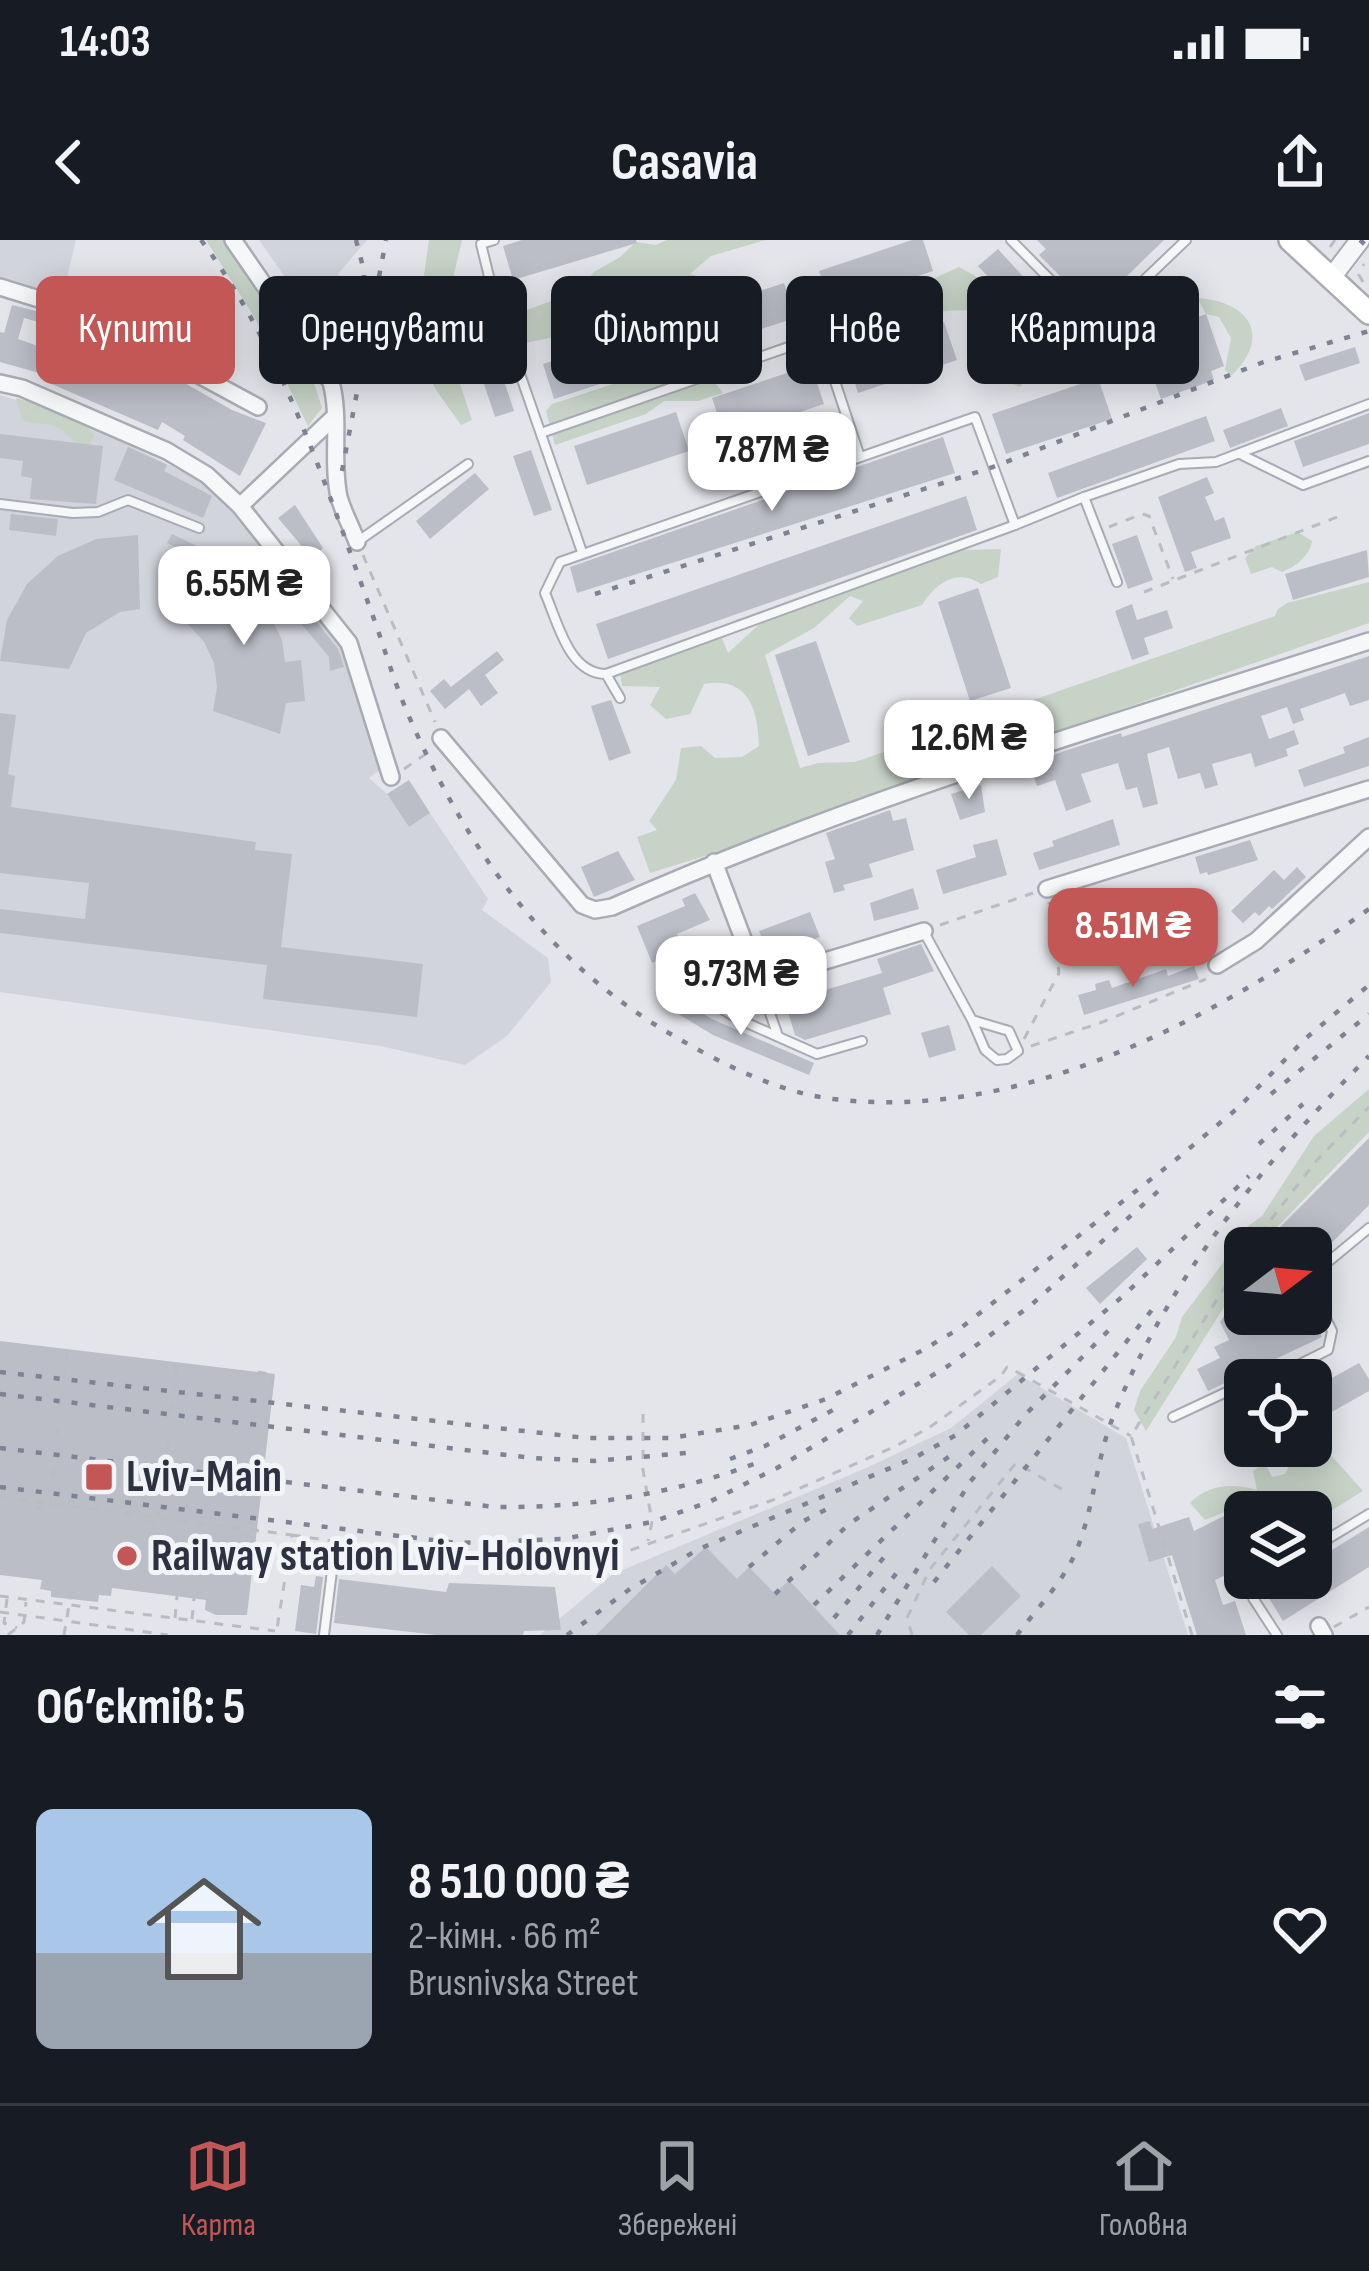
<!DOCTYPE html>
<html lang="uk">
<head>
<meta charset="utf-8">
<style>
  body { margin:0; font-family:"Sofia Sans Condensed",sans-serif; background:#242831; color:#f1f3f6; height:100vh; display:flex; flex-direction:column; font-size:45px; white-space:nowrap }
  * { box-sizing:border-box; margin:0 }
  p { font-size:39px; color:#9ea1a6 }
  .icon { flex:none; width:66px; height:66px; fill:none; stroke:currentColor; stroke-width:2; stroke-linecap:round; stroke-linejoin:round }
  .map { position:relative; height:1395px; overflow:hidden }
  .sheet { display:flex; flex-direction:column; background:#171b24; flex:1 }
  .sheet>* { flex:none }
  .top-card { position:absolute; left:36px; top:36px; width:1299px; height:108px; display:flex; gap:24px }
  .needle { width:78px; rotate:74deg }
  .fabs { position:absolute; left:1224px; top:987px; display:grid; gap:24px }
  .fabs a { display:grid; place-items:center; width:108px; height:108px; border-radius:18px; background:#171b24; box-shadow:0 6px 30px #0003; font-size:60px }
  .price { position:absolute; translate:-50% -102px; padding:0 27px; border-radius:24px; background:#fff; color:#222; font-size:39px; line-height:78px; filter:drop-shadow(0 3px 6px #0008) }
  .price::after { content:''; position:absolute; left:50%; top:72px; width:36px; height:27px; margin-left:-18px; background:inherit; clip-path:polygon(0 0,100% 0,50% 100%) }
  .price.current { background:#c35755; color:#fff }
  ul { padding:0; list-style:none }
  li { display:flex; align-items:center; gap:36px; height:300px; padding:0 36px }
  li+li { border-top:3px solid #363941 }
  li span { display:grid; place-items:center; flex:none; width:336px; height:240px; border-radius:18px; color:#555 }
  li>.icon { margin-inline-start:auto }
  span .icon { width:144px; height:144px; fill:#fffc; stroke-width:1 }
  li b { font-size:51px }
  h2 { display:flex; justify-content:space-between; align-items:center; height:144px; padding:0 36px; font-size:51px }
  .chip { padding:0 42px; border-radius:18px; background:#171b24; box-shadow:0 6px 30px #0003; font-size:42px; line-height:108px }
  .chip.current { background:#c35755; color:#fff }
  .status { display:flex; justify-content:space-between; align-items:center; height:84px; padding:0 60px; background:#171b24; direction:ltr }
  .status svg { height:33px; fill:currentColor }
  header { display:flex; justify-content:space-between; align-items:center; height:156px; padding:0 36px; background:#171b24; font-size:54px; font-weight:700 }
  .dock { display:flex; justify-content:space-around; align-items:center; height:168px; border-top:3px solid #363941; background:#171b24; font-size:33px; color:#9ea1a6 }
  .dock a { display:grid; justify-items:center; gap:6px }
  .dock .current { color:#c35755 }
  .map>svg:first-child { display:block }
</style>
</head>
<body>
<div class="status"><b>14:03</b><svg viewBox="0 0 49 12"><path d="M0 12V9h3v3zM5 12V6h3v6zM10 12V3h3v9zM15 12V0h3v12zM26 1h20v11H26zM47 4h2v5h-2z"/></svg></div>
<header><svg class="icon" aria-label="back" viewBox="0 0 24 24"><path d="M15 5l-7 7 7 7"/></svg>Casavia<svg class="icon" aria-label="share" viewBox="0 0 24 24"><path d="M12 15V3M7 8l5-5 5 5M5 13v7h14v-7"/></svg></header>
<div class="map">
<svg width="1369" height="1395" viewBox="0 0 1369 1395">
  <rect width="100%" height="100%" fill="#e4e5ea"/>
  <g fill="#d2d4dc">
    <path d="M0 0H76L62 58 0 38Z"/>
    <path d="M259 0H367L338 34 357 62 353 83 328 98Z"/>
    <path d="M0 155 67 175 208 244 342 401 381 529 369 538 387 554 409 587 430 573 488 659 482 670 548 718 551 742 507 796 465 825 380 806 0 752Z"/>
    <path d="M1018 1134 1126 1198 1188 1395H540L613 1334 864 1229 951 1188Z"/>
  </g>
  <g fill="#c7d3c6">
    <path d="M206 0H223L310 130 322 168 308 186 256 80Z"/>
    <path d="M429 0H462L454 34 470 109 454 126 472 180 461 185C446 163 423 136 419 110L397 100 402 45 423 42Z"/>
    <path d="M667 0H766L711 16 690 34 703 38 695 49 610 86 520 104 502 92 527 70 578 51 594 32 620 17 636 2 656 5Z"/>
    <path d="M959 27 977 37 982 56 971 70C954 71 930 70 913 76 880 87 882 105 842 86L838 66 915 47Z"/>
    <path d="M1197 58C1249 61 1273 96 1231 136L1225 130 1231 98 1219 77 1206 74Z"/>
    <path d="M1028 75 1050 102 1020 147 976 129V98L997 99 1009 82Z"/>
    <path d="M647 133 666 142 715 143 723 153 698 161H664L646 174 555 205 546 171 552 164Z"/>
    <path d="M16 158C40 165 81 174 94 195L90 204C70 207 71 192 54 186 42 182 33 185 22 180Z"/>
    <path d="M1298 292 1312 301C1310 316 1295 327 1282 332L1272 327 1251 334 1245 318 1256 306Z"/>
    <path d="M1001 309 998 337 981 344C957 328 936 343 922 365L857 386 849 378 863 361 850 356 814 388 765 415 800 528 818 523 855 522 1275 376 1277 370 1287 363 1369 342V383L762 594 750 602 650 633 637 597 657 590 649 581 676 540 681 508 701 506 715 518 742 517 759 506C758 469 748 436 704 444L690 474 666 479 650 465 660 447 622 446 620 432 722 398 728 413 763 381 817 354 961 310Z"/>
    <path d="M1369 849V892L1257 1008H1245L1243 1037 1146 1191 1134 1170 1140 1151 1176 1097 1182 1077 1223 1023 1228 1001 1262 976 1314 896Z"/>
    <path d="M1311 1162 1331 1215 1363 1251 1329 1272 1313 1276 1311 1281V1272H1248L1246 1263 1205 1280 1190 1263C1208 1244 1233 1243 1257 1250L1253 1231 1265 1223 1272 1237 1285 1234 1289 1226 1318 1206 1311 1196Z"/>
  </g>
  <g fill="#bbbec7">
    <path d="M522 0H636L637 3 513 40 503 6Z"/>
    <path d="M912 0H923L933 31 831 65 819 31Z"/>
    <path d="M1037 0H1164L1093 69 1039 15 1046 9Z"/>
    <path d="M998 9 1028 42 1012 56 996 38 992 41 978 26Z"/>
    <path d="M784 43 795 78 694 111 682 77Z"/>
    <path d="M108 57 166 87 159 100 102 69Z"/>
    <path d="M12 65 44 73 42 83 24 78 18 99 100 128 114 103 232 170 266 183 240 236 183 200 185 196 162 182 158 190 47 142 50 136 0 122V92L4 93Z"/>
    <path d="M1191 67 1195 78 1206 74 1224 126 1211 131 1214 140 1161 159 1135 87Z"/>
    <path d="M944 82 957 120 858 153 846 114Z"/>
    <path d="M646 90 658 125 554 159 543 124Z"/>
    <path d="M1355 107 1360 123 1305 141 1299 125Z"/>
    <path d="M494 111 514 171 495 177 475 117Z"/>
    <path d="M811 125 824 164 725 197 712 158Z"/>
    <path d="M1098 138 1112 179 1006 214 992 174Z"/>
    <path d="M1281 168 1288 186 1230 208 1223 190Z"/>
    <path d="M676 172 689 211 587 245 574 206Z"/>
    <path d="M1369 173V204L1303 227 1294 201Z"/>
    <path d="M1206 176 1215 201 1057 258 1048 233Z"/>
    <path d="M0 194 103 206 96 264 30 259 32 238 21 236 23 221 0 218Z"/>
    <path d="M943 197 955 233 577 353 570 327Z"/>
    <path d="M128 207 161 222 167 225 164 231 212 256 203 278 114 240Z"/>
    <path d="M531 210 552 270 534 276 513 216Z"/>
    <path d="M475 233 489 249 430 299 416 281Z"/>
    <path d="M1207 237 1214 253 1205 257 1215 281 1224 277 1231 298 1191 312 1197 328 1185 332 1158 257Z"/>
    <path d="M966 256 977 290 608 419 596 384Z"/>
    <path d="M295 265 323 308 312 318 278 278Z"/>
    <path d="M11 274 58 279 56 296 9 290Z"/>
    <path d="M172 294 228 321 261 357 282 400 285 422 301 420 305 461 286 463 280 494 213 471 217 447 214 423 204 402 188 384 222 331 167 303Z"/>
    <path d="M138 295 140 369 120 372 86 393 69 429 0 421 7 380 27 344 58 316 96 299Z"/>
    <path d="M1137 295 1153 340 1128 349 1112 304Z"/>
    <path d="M1367 310 1369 337 1293 360 1285 334Z"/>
    <path d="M279 334 338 409 344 427 330 431 329 417 268 344Z"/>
    <path d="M978 348 1011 448 970 461 938 362Z"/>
    <path d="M1132 364 1137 380 1167 370 1173 388 1144 398 1149 414 1132 420 1115 371Z"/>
    <path d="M816 401 850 502 808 516 775 415Z"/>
    <path d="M497 411 504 420 485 435 498 453 481 466 469 449 445 469 430 451 444 439 451 447Z"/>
    <path d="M1369 416V460L1350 466 1345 453 1300 469 1304 480 1293 484 1287 467 1261 476 1269 499 1294 490 1299 504 1286 509 1288 516 1255 527 1251 513 1212 524 1218 545 1205 549 1200 533 1178 539 1169 507 1147 514 1158 564 1143 568 1137 547 1126 550 1118 523 1081 534 1091 562 1066 571 1055 540 1037 546 1030 525 1064 511 1121 493 1122 497Z"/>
    <path d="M611 460 631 513 609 521 591 466Z"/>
    <path d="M0 473 16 475 8 534 15 536 11 567 256 602 255 610 292 614 281 707 423 724 417 777 263 759 267 725 0 693V669L85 679 89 643 0 633Z"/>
    <path d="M1369 497V526L1304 547 1298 530 1345 513 1343 507Z"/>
    <path d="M409 540 430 573 409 587 387 554Z"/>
    <path d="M981 545 985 572 960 580 951 554Z"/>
    <path d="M890 570 893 581 906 578 914 610 869 624 873 637 843 645 845 650 834 653 825 622 835 619 826 593Z"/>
    <path d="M1113 579 1120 605 1039 630 1033 613 1054 606 1052 601Z"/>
    <path d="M997 599 1007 635 943 654 936 630 976 617 973 605Z"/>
    <path d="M1250 600 1258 620 1208 635 1207 632 1200 634 1195 617Z"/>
    <path d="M618 611 635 640 594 657 581 627Z"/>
    <path d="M1297 627 1306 637 1272 669 1269 666 1259 676 1255 672 1243 683 1231 671 1274 630 1284 640Z"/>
    <path d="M913 648 919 669 874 681 870 663Z"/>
    <path d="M695 653 710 680 677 694 684 710 652 723 637 686 685 666 682 659Z"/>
    <path d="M810 672 820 697 769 716 759 691Z"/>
    <path d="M921 704 934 731 883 748 891 774 805 800 795 795 785 762 882 733 877 719Z"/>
    <path d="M1194 726 1199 739 1084 775 1078 755 1096 750 1095 744 1109 740 1112 748 1166 729 1168 736Z"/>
    <path d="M677 758 712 779 814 823 809 835 713 795 670 769Z"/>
    <path d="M949 785 956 810 929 818 921 793Z"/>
    <path d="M1369 898V965L1311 1024V1008H1259Z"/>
    <path d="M1137 1007 1147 1019 1100 1064 1086 1048Z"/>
    <path d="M1245 1059V1074H1311L1322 1097 1208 1151 1197 1129 1220 1118 1214 1107 1229 1100 1220 1082 1230 1067Z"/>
    <path d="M0 1101 275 1134 247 1375H216L205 1370 206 1360 112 1348 111 1356 99 1355 98 1362 51 1357V1351L40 1349 42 1340 0 1335Z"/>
    <path d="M1359 1123 1369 1139V1151L1328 1174 1314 1148Z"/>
    <path d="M1240 1268 1245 1279V1326L1215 1340 1223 1365 1235 1361 1246 1395H1197L1172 1315 1149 1322 1138 1284 1150 1281 1152 1289 1189 1277 1194 1291Z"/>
    <path d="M1369 1287V1327L1283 1381 1265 1352 1288 1338H1311V1323Z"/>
    <path d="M706 1307 737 1339 749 1327 775 1354 789 1340 840 1395H596L666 1325 675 1334Z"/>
    <path d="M992 1326 1021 1356 981 1395H969L946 1372Z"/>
    <path d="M316 1336 323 1337 316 1394 295 1391 301 1345 314 1347Z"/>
    <path d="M339 1339 446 1352 449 1343 555 1347 561 1390 524 1391 523 1395H436L334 1383Z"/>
  </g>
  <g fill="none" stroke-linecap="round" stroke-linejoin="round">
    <g stroke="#a9abb4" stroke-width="12">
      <g id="service">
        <path d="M494 0 481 4 496 65 582 312"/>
        <path d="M1011 0 1089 79 1113 70 1186 0"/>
        <path d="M820 96 924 61"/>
        <path d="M975 177 1015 285 606 434C569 434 558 383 545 353L560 322Z"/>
        <path d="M541 193 820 96 860 217"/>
        <path d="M1240 214 1303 245 1369 221"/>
        <path d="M1084 257 1179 224 1216 222 1369 164"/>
        <path d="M0 264 73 273 98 272 128 260 199 288"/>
        <path d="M1015 285 1084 257 1117 342"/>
        <path d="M357 302 468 224"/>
        <path d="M606 434 620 458"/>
        <path d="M924 692 972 780 1009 791 1018 811 1007 819 997 820 985 810 972 780"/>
        <path d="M670 736 738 779 817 814 862 801"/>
        <path d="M759 742 778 796"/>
        <path d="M1311 1036 1369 988"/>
        <path d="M1241 1048 1245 1046"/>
        <path d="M1268 1140 1328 1110 1332 1091 1311 1048"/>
        <path d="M1173 1177 1235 1148H1245"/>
        <path d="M1311 1309 1369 1274"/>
        <path d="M1263 1338 1252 1348 1253 1358 1277 1395"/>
        <path d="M324 1395 333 1323"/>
      </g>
    </g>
    <g stroke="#a9abb4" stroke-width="20">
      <g id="minor">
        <path d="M233 0 331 142C341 179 331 220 339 257 343 272 352 288 357 302"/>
        <path d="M0 47 84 73 258 167"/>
        <path d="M0 143 22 148 167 211 207 235 240 266 349 403 391 537"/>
        <path d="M240 266 333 178"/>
        <path d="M441 498 582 665 595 670 612 667C857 558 1114 483 1369 401"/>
        <path d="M714 622 759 741 924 691"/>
        <path d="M1047 649 1369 549"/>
        <path d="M1217 725 1256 701 1369 597"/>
        <path d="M1319 1386 1324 1395"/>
      </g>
    </g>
    <g stroke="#a9abb4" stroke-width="22">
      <path id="tertiary" d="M1331 38 1360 0"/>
    </g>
    <g stroke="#a9abb4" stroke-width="26">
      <path id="secondary" d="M1290 0 1369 73"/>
    </g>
    <g stroke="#babcc2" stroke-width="3" stroke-dasharray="9 9" stroke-linecap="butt">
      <path d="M1330 7 1335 0"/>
      <path d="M1363 42 1359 35 1364 24"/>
      <path d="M1109 287 1142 274 1149 276 1173 339"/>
      <path d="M363 315 435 482"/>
      <path d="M1144 352 1340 276"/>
      <path d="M404 529 430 511"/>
      <path d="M940 685 1033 653"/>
      <path d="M1024 799 1059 733 1049 662"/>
      <path d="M1031 806 1100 783 1206 739"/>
      <path d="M1249 1008 1317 920 1369 867"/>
      <path d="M258 1132 273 1135 269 1163"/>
      <path d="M64 1139 68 1110"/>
      <path d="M174 1151 177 1123"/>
      <path d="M61 1159 64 1143"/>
      <path d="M170 1173 173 1155"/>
      <path d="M643 1174V1230L652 1282 648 1301"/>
      <path d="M251 1176 266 1178"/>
      <path d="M266 1185 268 1167"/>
      <path d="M57 1197 59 1179"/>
      <path d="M167 1210 169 1192"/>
      <path d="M248 1212 263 1213"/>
      <path d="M261 1222 264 1203"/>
      <path d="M53 1236 55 1217"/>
      <path d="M163 1248 165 1230"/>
      <path d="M0 1257 292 1295 276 1395"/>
      <path d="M256 1260 259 1242"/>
      <path d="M35 1268 49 1270 51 1257"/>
      <path d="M145 1281 157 1282 158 1270"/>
      <path d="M241 1294 251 1295 252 1282"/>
      <path d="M292 1295 499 1326 628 1311 773 1260 896 1206 930 1187 1001 1136 1007 1127 1017 1132"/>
      <path d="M0 1356 275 1391"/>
      <path d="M7 1359 4 1383 17 1388"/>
      <path d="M0 1372 168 1395"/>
      <path d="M175 1378 177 1356"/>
      <path d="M192 1379 194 1358"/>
      <path d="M1334 1387 1369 1367"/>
      <path d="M8 1395 24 1382 26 1362"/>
      <path d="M64 1395 70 1359"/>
      <path d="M912 1395 907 1378 930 1329 1016 1223 1065 1251"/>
      <path d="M1192 1395 1131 1196 1245 1015"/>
    </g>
    <use href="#service" stroke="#f6f7f9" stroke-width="8"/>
    <use href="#minor" stroke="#f6f7f9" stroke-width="15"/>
    <use href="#tertiary" stroke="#f6f7f9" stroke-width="18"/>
    <use href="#secondary" stroke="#fff" stroke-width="21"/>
    <g stroke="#7e8393" stroke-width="4.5" stroke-dasharray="6 12" stroke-linecap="butt">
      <path d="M201 0C284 111 327 250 374 379 386 413 396 448 411 481 469 612 548 724 674 796 722 824 777 852 833 859 1027 882 1216 777 1369 669"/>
      <path d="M356 0 364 31V59"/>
      <path d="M1360 0 1369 8"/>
      <path d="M342 231 386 0"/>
      <path d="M595 354 993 227 1261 123 1369 91"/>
      <path d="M1271 854 1369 774"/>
      <path d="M1259 904 1303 864"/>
      <path d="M0 1132 586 1198H671L750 1185 826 1159 921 1111 962 1087 1173 922 1239 867 1305 799 1369 745"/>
      <path d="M0 1154 532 1218 594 1221 686 1213"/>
      <path d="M0 1208 495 1267C584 1268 669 1255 754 1224"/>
      <path d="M730 1219 765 1206 833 1170"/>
      <path d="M0 1247 457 1303 563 1299 652 1282 709 1262 777 1228 948 1126 1030 1066 1165 945"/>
      <path d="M749 1327 802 1282 831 1267"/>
      <path d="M934 1342 1159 1061"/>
      <path d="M775 1354 849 1284 950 1216"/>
      <path d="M814 1365 992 1194"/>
      <path d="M834 1378 890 1310"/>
      <path d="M567 1395 630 1349 699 1309 914 1218 956 1195 1122 1057 1249 936"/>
      <path d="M848 1395 902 1326"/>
      <path d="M877 1395 970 1242 1026 1174 1113 1086"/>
      <path d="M1017 1395C1038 1367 1067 1338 1079 1304 1095 1261 1097 1215 1115 1172 1169 1037 1268 918 1369 816"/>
    </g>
    <path stroke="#babcc2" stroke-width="3" stroke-dasharray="9 9" stroke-linecap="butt" d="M1017 1132 1131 1196"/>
  </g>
  <g fill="#c35755" stroke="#f3f4f8" stroke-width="4.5">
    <rect x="84" y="1222" width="30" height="30" rx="6"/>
    <circle cx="127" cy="1316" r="12"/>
  </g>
  <g text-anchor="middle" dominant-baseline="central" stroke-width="10" stroke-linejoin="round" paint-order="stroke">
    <g font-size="45" font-weight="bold" fill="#2d3141" stroke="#f3f4f8" text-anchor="start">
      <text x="126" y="1237">Lviv-Main</text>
      <text x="151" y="1316">Railway station Lviv-Holovnyi</text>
    </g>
  </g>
</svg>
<div class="fabs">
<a><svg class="needle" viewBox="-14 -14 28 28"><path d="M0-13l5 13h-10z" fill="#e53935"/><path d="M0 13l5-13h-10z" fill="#9ea1a6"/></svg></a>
<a><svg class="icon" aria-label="locate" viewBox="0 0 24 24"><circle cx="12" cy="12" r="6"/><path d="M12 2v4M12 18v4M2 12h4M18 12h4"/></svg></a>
<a><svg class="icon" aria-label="layers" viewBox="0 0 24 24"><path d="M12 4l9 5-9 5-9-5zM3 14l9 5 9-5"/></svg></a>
</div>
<b class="price" style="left:772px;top:274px">7.87M ₴</b>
<b class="price" style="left:244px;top:408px">6.55M ₴</b>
<b class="price" style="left:969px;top:562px">12.6M ₴</b>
<b class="price current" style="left:1133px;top:750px">8.51M ₴</b>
<b class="price" style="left:741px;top:798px">9.73M ₴</b>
<div class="top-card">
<a class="chip current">Купити</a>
<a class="chip">Орендувати</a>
<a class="chip">Фільтри</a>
<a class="chip">Нове</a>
<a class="chip">Квартира</a>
</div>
</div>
<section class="sheet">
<h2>Об’єктів: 5<svg class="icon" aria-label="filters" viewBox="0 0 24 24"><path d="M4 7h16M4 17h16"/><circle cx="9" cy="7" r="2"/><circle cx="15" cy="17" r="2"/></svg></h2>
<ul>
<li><span style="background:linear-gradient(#a9c7e8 60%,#9aa5b1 0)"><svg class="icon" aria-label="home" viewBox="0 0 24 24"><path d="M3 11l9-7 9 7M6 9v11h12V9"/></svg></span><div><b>8 510 000 ₴</b><p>2-кімн. · 66 m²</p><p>Brusnivska Street</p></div><svg class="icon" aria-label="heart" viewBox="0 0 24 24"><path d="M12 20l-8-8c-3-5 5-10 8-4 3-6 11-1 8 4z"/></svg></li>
</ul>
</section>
<nav class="dock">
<a class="current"><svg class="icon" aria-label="map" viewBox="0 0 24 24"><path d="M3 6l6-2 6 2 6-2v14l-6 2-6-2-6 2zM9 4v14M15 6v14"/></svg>Карта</a>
<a><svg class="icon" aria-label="saved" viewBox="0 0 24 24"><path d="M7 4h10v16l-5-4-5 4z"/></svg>Збережені</a>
<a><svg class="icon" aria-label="home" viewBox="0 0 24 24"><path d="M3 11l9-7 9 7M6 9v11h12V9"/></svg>Головна</a>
</nav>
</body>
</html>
